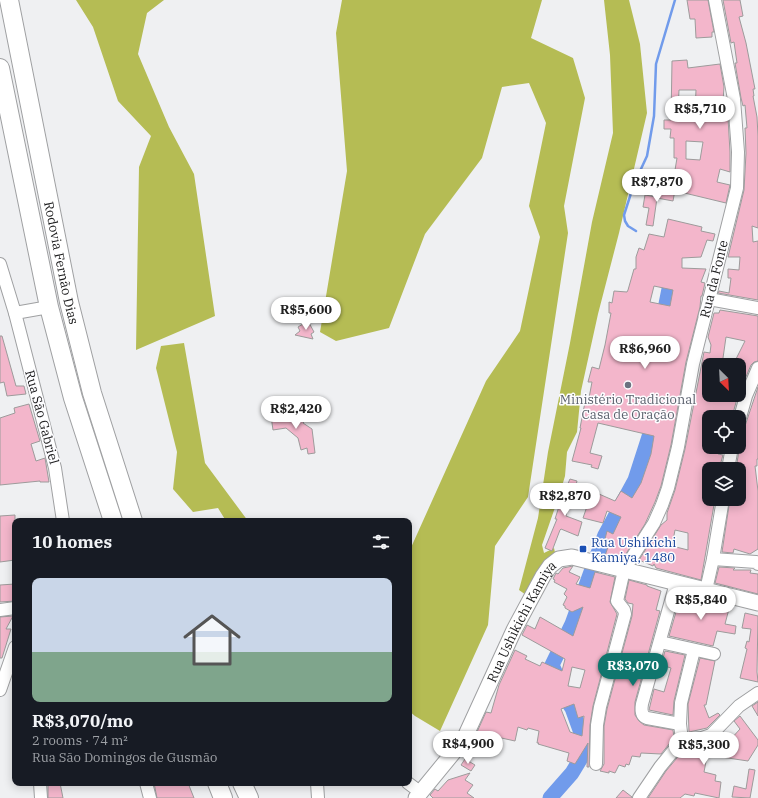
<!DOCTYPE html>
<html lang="en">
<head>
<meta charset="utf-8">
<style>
  body { margin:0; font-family:"IBM Plex Serif",serif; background:#20242c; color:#f1f3f6; height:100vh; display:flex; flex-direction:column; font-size:15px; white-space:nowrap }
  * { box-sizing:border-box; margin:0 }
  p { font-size:13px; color:#9ea1a6 }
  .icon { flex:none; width:22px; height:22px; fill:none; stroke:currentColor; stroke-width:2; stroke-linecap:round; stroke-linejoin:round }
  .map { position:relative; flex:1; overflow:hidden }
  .panel { position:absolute; left:12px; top:518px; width:400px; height:268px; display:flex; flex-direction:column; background:#171b24; border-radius:8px; box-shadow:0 2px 10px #0003 }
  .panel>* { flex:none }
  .needle { width:26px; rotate:156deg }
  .tools { position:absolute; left:702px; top:358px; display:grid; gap:8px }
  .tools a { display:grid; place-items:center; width:44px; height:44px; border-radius:8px; background:#171b24; box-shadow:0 2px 10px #0003; font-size:20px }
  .price { position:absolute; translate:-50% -34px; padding:0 9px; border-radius:14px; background:#fff; color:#222; font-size:13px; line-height:26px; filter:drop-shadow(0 1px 2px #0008) }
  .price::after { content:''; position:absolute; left:50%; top:24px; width:12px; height:9px; margin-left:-6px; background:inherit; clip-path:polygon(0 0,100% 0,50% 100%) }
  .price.selected { background:#0f766e; color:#fff }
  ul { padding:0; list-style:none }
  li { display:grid; align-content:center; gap:8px; height:212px; padding:0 20px }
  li+li { border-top:1px solid #363941 }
  li span { display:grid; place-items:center; height:124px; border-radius:8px; color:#555 }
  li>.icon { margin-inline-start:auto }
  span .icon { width:72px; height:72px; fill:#fffc; stroke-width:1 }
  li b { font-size:17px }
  h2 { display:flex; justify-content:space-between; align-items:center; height:48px; padding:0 20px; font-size:17px }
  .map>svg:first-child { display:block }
</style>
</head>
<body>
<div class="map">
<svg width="758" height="798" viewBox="0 0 758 798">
  <rect width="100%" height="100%" fill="#eff0f2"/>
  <g fill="#b5bc54">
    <path d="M76 0H164L147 13 138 54 169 127 194 174 215 316 136 350 139 167 151 136 118 101 93 27Z"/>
    <path d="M342 0H542L531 38 573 58 585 98 564 206 568 233 528 497 495 546 488 625 440 731 415 716 409 711V552L486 381 520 331 540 237 529 206 546 123 529 83 502 87 482 158 425 234 389 328 336 341 320 332 347 171 336 33Z"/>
    <path d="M604 0H629L640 44 647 113 619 233 598 314 581 391 577 432 567 452 565 476 560 493 542 545 544 553 554 548 556 557 529 597 519 590 538 518 548 452 570 343 592 222 613 133 610 55Z"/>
    <path d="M184 343 205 463 248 521H226L218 508 193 512 173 489 177 452 156 368 161 346Z"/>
  </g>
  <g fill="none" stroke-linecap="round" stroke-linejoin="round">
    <path stroke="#719beb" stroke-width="2.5" d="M636 231 628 226 625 221 624 215 634 184 647 156 654 116 656 64 675 0"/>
    <g stroke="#719beb" stroke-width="15">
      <path d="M662 324 672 274"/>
      <path d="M597 556 605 535 635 480 656 415"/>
      <path d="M550 798 572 773 584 753 580 730 572 708 560 690 557 676 552 665 572 624 592 569"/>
    </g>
  </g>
  <g fill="#f3b6cb" stroke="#9d9b9b" fill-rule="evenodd">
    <path d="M687 0H708L714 32H712V37L696 38 695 19H690Z"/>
    <path d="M723 0H740L743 16 739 17 746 43 755 89H753L754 96H753L757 117 758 136V228L752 226 753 242 758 241V300L718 293 719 291 729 293 731 278H728V269L739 270 740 257H728L744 190 746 153 745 128H747L745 105 743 106 741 98 735 63H737L734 42 731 43Z"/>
    <path d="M687 60 688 68 720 64 724 87 723 101H727L730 152V172L720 169 717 182 730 185 726 203 672 190 673 185 675 184 677 171 675 170 677 158H674V138H670L671 129H664V120H671L672 61ZM679 90H696L695 112 678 111ZM686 141 703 142 700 160 686 159Z"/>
    <path d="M659 187 675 190 673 201 657 198 653 226 646 225 649 208 643 207 645 195 657 197Z"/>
    <path d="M668 219 702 227 701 231 715 234 713 241 707 240 701 257 682 258V268L706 269 701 282 705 283 702 296H701L700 307 686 362 671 445 661 486 655 502 645 524 622 560 605 556 610 541 605 539 607 531 613 534 621 517 607 511 603 523 583 518 591 495 597 498 599 494 615 501 621 491 632 498 641 483 651 454 654 436 598 423 590 453 602 456 598 469 591 467 592 465 572 461 581 428H580L586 397 589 398 592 382H588L592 367 599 369 605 345 611 313H609V302L612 303 614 291 627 292 628 290 634 269H636V257L639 248 644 250 649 234 664 237ZM654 286 673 290 670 306 650 302Z"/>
    <path d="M720 310 758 316V361L754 362 751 365 739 393V365H733L745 341 726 337 722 365H709V395H738L732 417 709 415V447H720L718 454 723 455 719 469H709V499H715L701 580 656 568 654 564 653 566 639 560 661 525 667 520V513L675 490 685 449 704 352 710 353 711 345 708 337 714 313H719ZM675 530 688 533V550L672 546Z"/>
    <path d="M308 321 314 332 311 334 313 339 295 335 300 331 298 327Z"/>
    <path d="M0 336H2L16 386H24L26 394 7 396 4 382 0 383Z"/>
    <path d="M758 387V459H757V466H755L758 491V549L750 554 734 549 733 553 722 552 730 499H739V469H736L741 438Z"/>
    <path d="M29 404 40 441 31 444 36 461 45 458 49 482H40V481L0 485V418L15 413 14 408Z"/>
    <path d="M289 413 298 419 301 415 306 419 303 423 312 429 315 453 308 454 307 448 301 450 298 438 286 428 273 430 271 416Z"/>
    <path d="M570 479 577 481 576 485 577 486 567 508 566 516 582 522 578 536 561 529 560 530 552 551 545 548 557 519H555L562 497Z"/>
    <path d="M15 515V560L0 562V516Z"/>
    <path d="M573 566 569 572 580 577 576 584 590 588 595 572 615 577 610 602 617 614 593 706 590 725 589 767H587L588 743 575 764 567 761 569 753 538 744 539 743H537L539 731 528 728 527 730 518 727 515 741 488 735 479 753 471 748 480 733 477 732 486 712 491 713 499 685 515 650 527 656 525 659 540 666 542 662 562 671 565 659 522 635 527 625 535 629 540 617 573 636 583 607 572 612 565 608V606L563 605 567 597 564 594 567 589 554 582 555 580 553 579 556 573 558 574 563 568ZM572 667 585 670 580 688 568 686ZM574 704 578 718 584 716 582 736 570 732 561 709Z"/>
    <path d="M719 567 735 568 733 570H751L750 573 758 574V594L715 583Z"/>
    <path d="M629 580 647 585V586L661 591 656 610 660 611 635 702V715L639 721 644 725 673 730 674 738 661 754 641 753 640 757 632 756 629 765 626 764 625 767 619 765 615 773 609 771V773L600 771 604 764V726L607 709 632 616 633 604 628 603 625 599Z"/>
    <path d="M15 584V601L0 602V585Z"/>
    <path d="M686 595 697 597V600L709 604 710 600 730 605 725 624 736 626 735 634 717 631 713 646 669 636 676 612H679L680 609H682Z"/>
    <path d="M745 613 758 616 757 672 758 682 740 678 747 649 745 648 747 641 749 642 751 629 742 628Z"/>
    <path d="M13 616 6 629H11L2 658H0V617Z"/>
    <path d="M665 651 685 655 674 701 673 715 649 710 654 689 664 692 671 668 661 665Z"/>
    <path d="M700 658 715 661 706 705H704L709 718 718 713 720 715 707 728 689 732 688 704Z"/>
    <path d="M758 702V716L752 706Z"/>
    <path d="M740 716 758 740V745L748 761 721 757V754L708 751 704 772 716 775 715 781 721 782 719 798 695 793 694 796 685 794 680 798H648L666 771 682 752 688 747 710 743 717 749 728 738 730 740 740 729 734 721Z"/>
    <path d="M465 759 475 765 471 771 461 765Z"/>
    <path d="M749 769 755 770 750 798 732 797 734 786 746 789Z"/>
    <path d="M470 773 465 780 473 785 467 793 474 798H433L430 795 435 789 438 791 448 780Z"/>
    <path d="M48 783H60L63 798H48Z"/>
    <path d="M154 783H188L194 798H157Z"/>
    <path d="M623 790 632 797V798H616Z"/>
  </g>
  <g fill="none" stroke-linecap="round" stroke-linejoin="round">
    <g stroke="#9fa0a2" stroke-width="14">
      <g id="minor">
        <path d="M0 264 15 313 55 468 63 521"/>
        <path d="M709 299 758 308"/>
        <path d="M15 313 49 307"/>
        <path d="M739 421 746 396 758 368"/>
        <path d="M728 469 732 447"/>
        <path d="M713 559 756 562 758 564"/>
        <path d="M676 583 642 704C641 710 641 716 647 718L680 724 682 740"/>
        <path d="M706 590 713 559 723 499"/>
        <path d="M0 610 15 608"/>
        <path d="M660 642 714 654"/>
        <path d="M0 690 15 647"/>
        <path d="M680 724 681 703 694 650"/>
        <path d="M682 740 702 738 711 735 739 706 758 693"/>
        <path d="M596 764 597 725 600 707 625 614 624 610 617 601 624 570 654 523 662 505 668 488 678 447 693 364 737 188 738 152 734 99 715 0"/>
        <path d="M40 783 41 798"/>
        <path d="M146 783 150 798"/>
        <path d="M317 783 318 798"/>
        <path d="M408 783 420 792"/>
        <path d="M639 798 660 767 682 740"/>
      </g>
    </g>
    <g stroke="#9fa0a2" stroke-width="17">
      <g id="major">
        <path id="s1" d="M416 798 457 748 465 737 514 630 543 576 550 566 559 559 572 557 758 603"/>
      </g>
    </g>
    <g stroke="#9fa0a2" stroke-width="20">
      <g id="highway">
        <path id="s2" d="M9 0 69 302 92 393 133 521"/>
        <path d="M0 68 49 307 73 398 113 521"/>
        <path d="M217 783 223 798"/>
        <path d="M242 783 249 798"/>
      </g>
    </g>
    <use href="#minor" stroke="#fff" stroke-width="12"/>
    <use href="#major" stroke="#fff" stroke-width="15"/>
    <use href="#highway" stroke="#fff" stroke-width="18"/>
  </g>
  <circle fill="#6b7280" stroke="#fdfdff" stroke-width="1.5" cx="628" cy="385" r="4"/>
  <rect fill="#1a4fb4" stroke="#fdfdff" stroke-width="1.5" x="579" y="545" width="8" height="8" rx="2"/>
  <g text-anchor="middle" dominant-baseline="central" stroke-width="3" stroke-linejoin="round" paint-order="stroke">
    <g font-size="13" fill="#202021" stroke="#fdfdff">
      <text stroke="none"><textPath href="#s2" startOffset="268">Rodovia Fernão Dias</textPath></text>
      <text transform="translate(714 279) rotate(-76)">Rua da Fonte</text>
      <text transform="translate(42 417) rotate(75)">Rua São Gabriel</text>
      <text stroke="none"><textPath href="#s1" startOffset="207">Rua Ushikichi Kamiya</textPath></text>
    </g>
    <g font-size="13" fill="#5b616d" stroke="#fdfdff">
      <text x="628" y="399">Ministério Tradicional<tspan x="628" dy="15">Casa de Oração</tspan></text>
    </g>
    <g font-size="13" fill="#164399" stroke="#fdfdff" text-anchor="start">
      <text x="591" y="542">Rua Ushikichi<tspan x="591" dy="15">Kamiya, 1480</tspan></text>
    </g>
  </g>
</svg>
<div class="tools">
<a><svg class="needle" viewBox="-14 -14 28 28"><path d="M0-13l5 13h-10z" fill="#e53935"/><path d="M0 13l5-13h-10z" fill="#9ea1a6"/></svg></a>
<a><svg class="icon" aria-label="locate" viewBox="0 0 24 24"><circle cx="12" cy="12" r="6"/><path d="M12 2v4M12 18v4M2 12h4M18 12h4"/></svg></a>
<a><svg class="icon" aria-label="layers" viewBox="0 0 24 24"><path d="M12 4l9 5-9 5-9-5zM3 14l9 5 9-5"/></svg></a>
</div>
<b class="price" style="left:700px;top:130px">R$5,710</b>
<b class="price" style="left:657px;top:203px">R$7,870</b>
<b class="price" style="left:306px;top:331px">R$5,600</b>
<b class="price" style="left:645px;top:370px">R$6,960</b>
<b class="price" style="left:296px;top:430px">R$2,420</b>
<b class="price" style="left:565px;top:517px">R$2,870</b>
<b class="price" style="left:701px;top:621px">R$5,840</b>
<b class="price selected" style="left:633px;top:687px">R$3,070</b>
<b class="price" style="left:468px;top:765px">R$4,900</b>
<b class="price" style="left:704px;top:766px">R$5,300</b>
<section class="panel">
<h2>10 homes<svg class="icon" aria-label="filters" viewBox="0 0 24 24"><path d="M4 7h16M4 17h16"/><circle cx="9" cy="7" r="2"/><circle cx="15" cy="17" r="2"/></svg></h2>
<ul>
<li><span style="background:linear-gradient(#c9d6e8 60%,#7fa58c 0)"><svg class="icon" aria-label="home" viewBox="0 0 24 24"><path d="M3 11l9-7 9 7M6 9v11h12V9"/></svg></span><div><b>R$3,070/mo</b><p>2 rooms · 74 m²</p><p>Rua São Domingos de Gusmão</p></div></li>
</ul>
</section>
</div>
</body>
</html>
